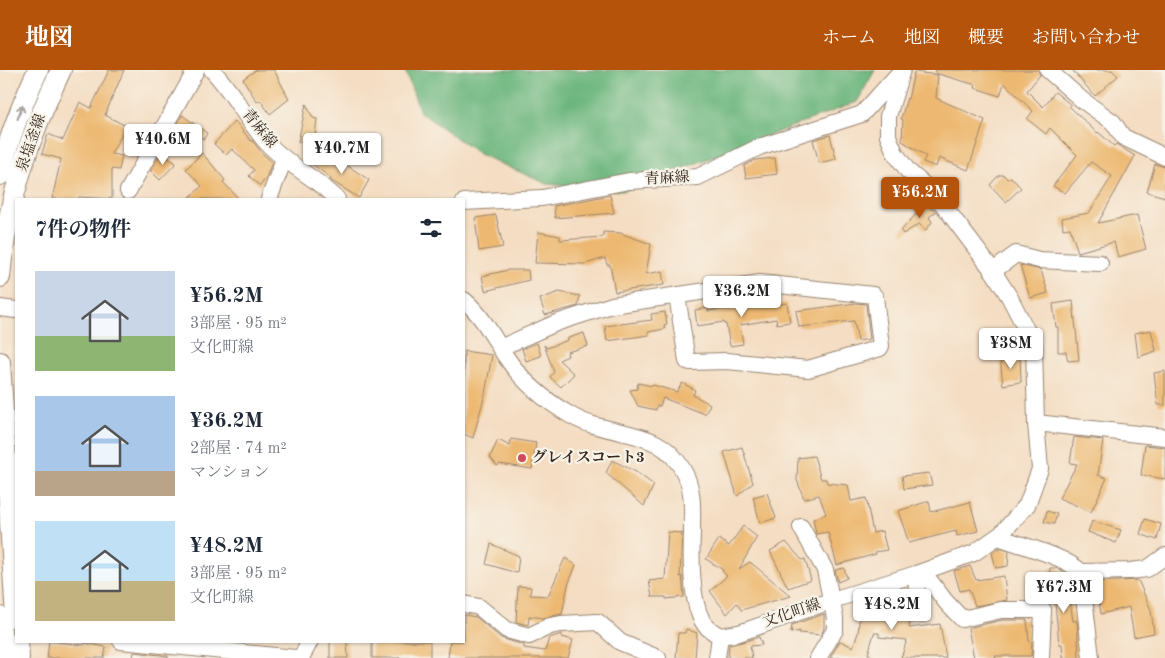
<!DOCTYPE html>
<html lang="ja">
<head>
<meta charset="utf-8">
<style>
  body { margin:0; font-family:"Old Standard TT","Noto Serif JP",serif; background:#f2f2f3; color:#1f2937; height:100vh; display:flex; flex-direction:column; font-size:19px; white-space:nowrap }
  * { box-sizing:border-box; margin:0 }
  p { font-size:16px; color:#747a83 }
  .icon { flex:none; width:28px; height:28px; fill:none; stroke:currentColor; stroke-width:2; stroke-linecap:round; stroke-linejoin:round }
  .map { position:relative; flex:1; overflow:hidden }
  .panel { position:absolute; left:15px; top:128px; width:450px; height:445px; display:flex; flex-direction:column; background:#fff; border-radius:0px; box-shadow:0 1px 4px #0004 }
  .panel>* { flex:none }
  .price { position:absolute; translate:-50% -42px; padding:0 11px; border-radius:5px; background:#fff; color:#222; font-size:16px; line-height:32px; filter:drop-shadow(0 1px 2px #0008) }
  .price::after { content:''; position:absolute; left:50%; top:30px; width:15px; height:11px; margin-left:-8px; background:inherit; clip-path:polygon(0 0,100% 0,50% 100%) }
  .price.on { background:#b45309; color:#fff }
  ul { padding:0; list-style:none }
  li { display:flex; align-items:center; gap:15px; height:125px; padding:0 20px }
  li span { display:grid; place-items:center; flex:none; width:140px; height:100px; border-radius:0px; color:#555 }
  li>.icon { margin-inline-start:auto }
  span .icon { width:60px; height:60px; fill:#fffc; stroke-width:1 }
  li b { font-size:21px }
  h2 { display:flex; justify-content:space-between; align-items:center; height:60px; padding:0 20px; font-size:21px }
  header { display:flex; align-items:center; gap:30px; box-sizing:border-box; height:70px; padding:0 25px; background:#b45309; color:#fff }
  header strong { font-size:24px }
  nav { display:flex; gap:28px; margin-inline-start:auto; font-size:18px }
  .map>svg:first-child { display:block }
</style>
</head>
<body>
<header>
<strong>地図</strong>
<nav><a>ホーム</a><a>地図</a><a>概要</a><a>お問い合わせ</a></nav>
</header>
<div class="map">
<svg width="1165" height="588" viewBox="0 0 1165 588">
  <rect width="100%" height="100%" fill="#f7f3e8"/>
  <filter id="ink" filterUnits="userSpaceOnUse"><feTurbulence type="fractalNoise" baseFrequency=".02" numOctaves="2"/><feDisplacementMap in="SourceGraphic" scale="10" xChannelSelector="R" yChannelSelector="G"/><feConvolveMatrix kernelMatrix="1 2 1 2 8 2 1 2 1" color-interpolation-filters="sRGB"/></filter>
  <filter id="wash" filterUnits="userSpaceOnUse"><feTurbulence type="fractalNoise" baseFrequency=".0096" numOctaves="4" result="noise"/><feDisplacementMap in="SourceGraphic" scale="20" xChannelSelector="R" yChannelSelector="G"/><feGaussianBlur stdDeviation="1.12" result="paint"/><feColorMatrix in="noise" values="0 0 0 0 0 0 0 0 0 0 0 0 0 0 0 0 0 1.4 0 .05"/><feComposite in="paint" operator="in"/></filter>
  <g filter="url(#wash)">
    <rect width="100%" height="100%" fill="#f4ddc2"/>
    <path fill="#6cb67e" stroke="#54704e" d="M405 0H875L857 32 623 121 547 114 479 84 420 42Z"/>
    <g id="blocks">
      <g fill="#edb972">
        <path d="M109 0H124L105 45 126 56 111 84 122 86 119 100 112 99V129L79 127 78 129H52L61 89 42 84 48 64 63 70 80 32 91 38Z"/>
        <path d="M256 0H274L289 29 270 44 260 30 257 32 243 9Z"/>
        <path d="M936 0H1038L1040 5 1027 21 1043 37 1055 22 1071 35 1069 36 1097 63 1098 62 1114 76 1116 74 1135 86 1098 153 1137 145 1146 179 1118 187 1114 172 1078 182 1070 158 1063 159 1062 148 1089 143 1112 106 1091 92 1065 123 1053 116 1077 85 1050 58 1046 64 1027 49 1033 41 1004 13 1000 26 975 18 976 15 935 3Z"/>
        <path d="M1072 0H1112L1118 6 1095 26Z"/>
        <path d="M914 2 938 5 936 28 985 50 968 100 939 88 936 97 923 92 926 86 902 71 903 49H901L907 28 908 29Z"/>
        <path d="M306 34 313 48 317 49 314 74 298 72Z"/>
        <path d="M182 45 207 63 204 69 177 55Z"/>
        <path d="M235 51 251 71 252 70 262 83 272 92 266 108 260 116 249 106 254 100 232 79 226 85 214 74Z"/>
        <path d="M830 65 836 89 819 93 813 70Z"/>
        <path d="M161 83 176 93 160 110 151 101Z"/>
        <path d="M202 83 225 110 223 112 239 129H188L202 116 186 99Z"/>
        <path d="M318 83 339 97 342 92 369 110 359 128 335 113 330 110 331 108 312 94Z"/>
        <path d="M775 88 777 104 746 108 744 96 755 90Z"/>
        <path d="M1155 94 1165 97V127L1147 122Z"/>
        <path d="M999 105H1004L1007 109 1011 107 1021 118 1006 132 990 115Z"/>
        <path d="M610 125 614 143 555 148 554 136Z"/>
        <path d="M925 134 936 142 929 147 932 152 926 160 919 154 903 164 901 161Z"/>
        <path d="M496 145 503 177 479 181 475 148Z"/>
        <path d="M538 162 560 166V170L603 167V162L620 163 651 174 646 204 662 201 664 215 615 222 610 195H607L605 188 585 194 535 193Z"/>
        <path d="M1020 195 1041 200 1048 223 1030 228Z"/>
        <path d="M508 200H528L529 210 485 221 482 206Z"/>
        <path d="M559 222 580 226 578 236 545 245 540 229Z"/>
        <path d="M1073 231 1079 290 1068 291 1066 282H1058V257H1056L1053 234Z"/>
        <path d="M762 233 763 237 787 233 790 252 777 254 776 249 740 255 743 274 730 276 726 254H724V252L697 256 695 240 708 238V241Z"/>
        <path d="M856 233 866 234 870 269 858 271 854 251 799 257 796 241Z"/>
        <path d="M665 242 667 254 664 255 665 259 648 262 649 265 607 271 605 256 652 250 651 244Z"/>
        <path d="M1151 260 1156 281 1138 287 1135 263Z"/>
        <path d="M584 263 588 276 567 282 568 286 559 290 574 304 561 317 550 307 554 302 544 275 547 278 568 270V268Z"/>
        <path d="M537 273 541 286 526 291 522 279Z"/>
        <path d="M464 281 492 285 485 324 473 368 464 364Z"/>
        <path d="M1020 286 1021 312 1003 315 1000 287Z"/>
        <path d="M1165 301V335H1158L1154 303Z"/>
        <path d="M638 313 652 316 653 315 677 322 682 313 695 320 693 325 710 334 705 344 663 328 660 336H657L656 340 638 336 630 320 637 319Z"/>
        <path d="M1074 367 1103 370 1098 405 1107 408 1091 442 1059 428 1077 394 1070 393Z"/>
        <path d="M511 369 536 373 532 399 500 394 497 396 490 387 498 370 510 376Z"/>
        <path d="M1145 375 1165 377V409L1141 405Z"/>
        <path d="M742 377 753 413 737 426 724 382Z"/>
        <path d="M814 386 821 409H826L827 413 848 415 851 431 866 428 873 463 882 461 887 480 875 482 876 484 837 495 828 462 816 464V463L813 449 826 444 819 425 804 429 797 410 798 388Z"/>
        <path d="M612 390 636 402 654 415 644 436 606 403Z"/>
        <path d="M929 403 932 415 904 419 902 406Z"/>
        <path d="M767 423 776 448 760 453 753 427Z"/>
        <path d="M929 431 931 442 970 432 978 461 957 466 956 461 909 473 898 441Z"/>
        <path d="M1047 441 1057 444 1054 454 1044 452Z"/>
        <path d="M1145 449 1161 454 1157 470 1140 464Z"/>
        <path d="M1092 451 1121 460 1116 473 1088 462Z"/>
        <path d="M743 456 757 467 739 499 750 492 791 526 741 540 737 533 727 544 710 521 727 506 722 501 723 500 706 489 719 469 729 476Z"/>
        <path d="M668 462 682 463 680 507 682 506 684 527 666 529V527H652L649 511 665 509Z"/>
        <path d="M786 472 802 490 805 489 811 510 788 518 770 481Z"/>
        <path d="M491 474 519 486 517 503 486 494Z"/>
        <path d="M999 478 1009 481 1008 496 996 498 992 483Z"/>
        <path d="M565 488 576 495 568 515 562 544 543 548 529 546 528 555 516 552 518 516 531 517 530 525 548 526Z"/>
        <path d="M970 496 976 510 1004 506 1007 530 975 536 969 519 960 521 954 501Z"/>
        <path d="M844 498 847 508 838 512 835 500Z"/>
        <path d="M1050 498H1056L1065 503 1066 527 1069 526 1073 551H1077L1079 588H1063L1062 574H1059L1054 522H1040L1049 512Z"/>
        <path d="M1138 510 1151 540 1154 563 1134 567 1129 537 1101 544 1096 512Z"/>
        <path d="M893 526 907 527 908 541 910 546 909 558 940 554 946 588H901L907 570 879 567V563H874L868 584 876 588H830L840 571 853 577 858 563 861 532 876 527 893 528Z"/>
        <path d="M824 544V558L821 565 799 563 800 561 791 563 792 555Z"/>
        <path d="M464 545 476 547 501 568 524 575V578L545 581 549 568 562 564V567L573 570 568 588H448L450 571H464Z"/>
        <path d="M1002 550H1027L1029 571 1032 573 1031 586H995L996 588H974L968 558Z"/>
        <path d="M686 559 697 563 695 588H676L678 563H685Z"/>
        <path d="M759 567 762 575 750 576 752 588H728L729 575 742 572Z"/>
        <path d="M49 571 84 575 85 573 106 577 104 588H47Z"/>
        <path d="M330 571H347L348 588H330Z"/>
        <rect x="372" y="571" width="58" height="17"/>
        <path d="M134 582 168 586V588H133Z"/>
      </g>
    </g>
  </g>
  <g filter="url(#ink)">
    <use href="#blocks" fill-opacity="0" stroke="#988470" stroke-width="1"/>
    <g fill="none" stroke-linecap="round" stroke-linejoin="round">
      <g stroke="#988470" stroke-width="18">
        <g id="minor">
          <path d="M212 0C233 22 247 51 268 74 288 95 316 108 337 129"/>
          <path d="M1048 0 1082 30 1113 52 1123 67 1165 87"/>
          <path d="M128 121 196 0"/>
          <path d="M269 129 284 89"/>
          <path d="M464 132 542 128 629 111 698 107 759 77 862 44 900 2"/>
          <path d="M993 201 1016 184 1039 190 1100 193"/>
          <path d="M464 230C483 246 493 267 506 287 522 311 546 331 570 345 612 370 661 353 686 406 694 423 692 444 692 462 691 487 690 535 705 555 708 559 715 563 720 566L739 563 842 527 916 504 974 483 1001 464 1027 435 1040 399 1036 353 1034 275 1010 228 993 201 935 124 908 101 895 83 888 66V46L902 0"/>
          <path d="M0 238 16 240"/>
          <path d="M500 278 556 253 612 235 760 213 873 225 875 227 881 276 880 278 808 299 727 291 690 292 687 291 677 225"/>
          <path d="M1036 353 1165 367"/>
          <path d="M801 457 825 500 835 548V560L818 588"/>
          <path d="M998 467C1020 475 1065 486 1081 502L1091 588"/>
          <path d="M923 502 946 532 962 549 1001 540H1043L1041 588"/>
          <path d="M1081 502 1130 501 1147 499 1165 486"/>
          <path d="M916 504 918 540"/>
          <path d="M464 534 479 537 507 560 529 566 550 556 561 554 598 552 620 572 658 588"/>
          <path d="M121 571 295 588"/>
          <path d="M301 588 310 571"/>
          <path d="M717 588 720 566"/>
        </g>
      </g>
      <g stroke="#988470" stroke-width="22">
        <g id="major">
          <path d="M0 105C8 69 22 34 38 0"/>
          <path d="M0 207C6 136 30 64 61 0"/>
          <path d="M0 292 16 548"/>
          <path d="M0 547 3 588"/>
          <path d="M18 571 19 588"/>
        </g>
      </g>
      <use href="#minor" stroke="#fff" stroke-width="16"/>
      <use href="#major" stroke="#fff" stroke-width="20"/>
    </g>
    <defs><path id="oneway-shaft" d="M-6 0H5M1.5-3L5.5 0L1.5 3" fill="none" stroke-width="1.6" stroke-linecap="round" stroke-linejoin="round" transform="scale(1.25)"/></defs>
    <use stroke="#a79f9a" href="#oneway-shaft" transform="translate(20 42) rotate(-71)"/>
  </g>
  <circle fill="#d1495b" stroke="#f7f3e8" stroke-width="2" cx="522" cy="388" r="5"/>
  <g text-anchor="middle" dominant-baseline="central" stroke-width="4.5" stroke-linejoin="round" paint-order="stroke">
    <g font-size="15" fill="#3b2a1e" stroke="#f7f3e8">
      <text transform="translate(259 59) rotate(51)">青麻線</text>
      <text transform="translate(32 73) rotate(-71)">泉塩釜線</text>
      <text transform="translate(667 109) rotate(-3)">青麻線</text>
      <text transform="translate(792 544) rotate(-19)">文化町線</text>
    </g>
    <g font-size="15" font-weight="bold" fill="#3b2a1e" stroke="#f7f3e8" text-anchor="start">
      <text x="532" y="388">グレイスコート3</text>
    </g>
  </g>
</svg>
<b class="price" style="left:163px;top:96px">¥40.6M</b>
<b class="price" style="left:342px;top:105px">¥40.7M</b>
<b class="price on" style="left:920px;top:149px">¥56.2M</b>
<b class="price" style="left:742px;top:248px">¥36.2M</b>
<b class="price" style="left:1011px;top:300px">¥38M</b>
<b class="price" style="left:1064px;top:544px">¥67.3M</b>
<b class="price" style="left:892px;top:561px">¥48.2M</b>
<section class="panel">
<h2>7件の物件<svg class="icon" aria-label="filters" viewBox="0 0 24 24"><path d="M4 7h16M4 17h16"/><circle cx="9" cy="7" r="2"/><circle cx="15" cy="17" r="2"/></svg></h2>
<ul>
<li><span style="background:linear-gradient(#c9d6e8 65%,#8fb573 0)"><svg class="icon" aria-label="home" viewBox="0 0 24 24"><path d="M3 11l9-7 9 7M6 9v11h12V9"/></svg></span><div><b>¥56.2M</b><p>3部屋 · 95 m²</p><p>文化町線</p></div></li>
<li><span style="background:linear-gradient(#a9c7e8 75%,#b9a48a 0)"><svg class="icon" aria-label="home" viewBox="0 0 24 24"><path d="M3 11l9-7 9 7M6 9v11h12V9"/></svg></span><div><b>¥36.2M</b><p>2部屋 · 74 m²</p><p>マンション</p></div></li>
<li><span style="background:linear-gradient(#bfe0f5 60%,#c2b280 0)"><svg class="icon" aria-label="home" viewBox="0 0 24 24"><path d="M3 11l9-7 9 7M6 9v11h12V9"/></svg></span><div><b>¥48.2M</b><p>3部屋 · 95 m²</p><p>文化町線</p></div></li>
</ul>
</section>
</div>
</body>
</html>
